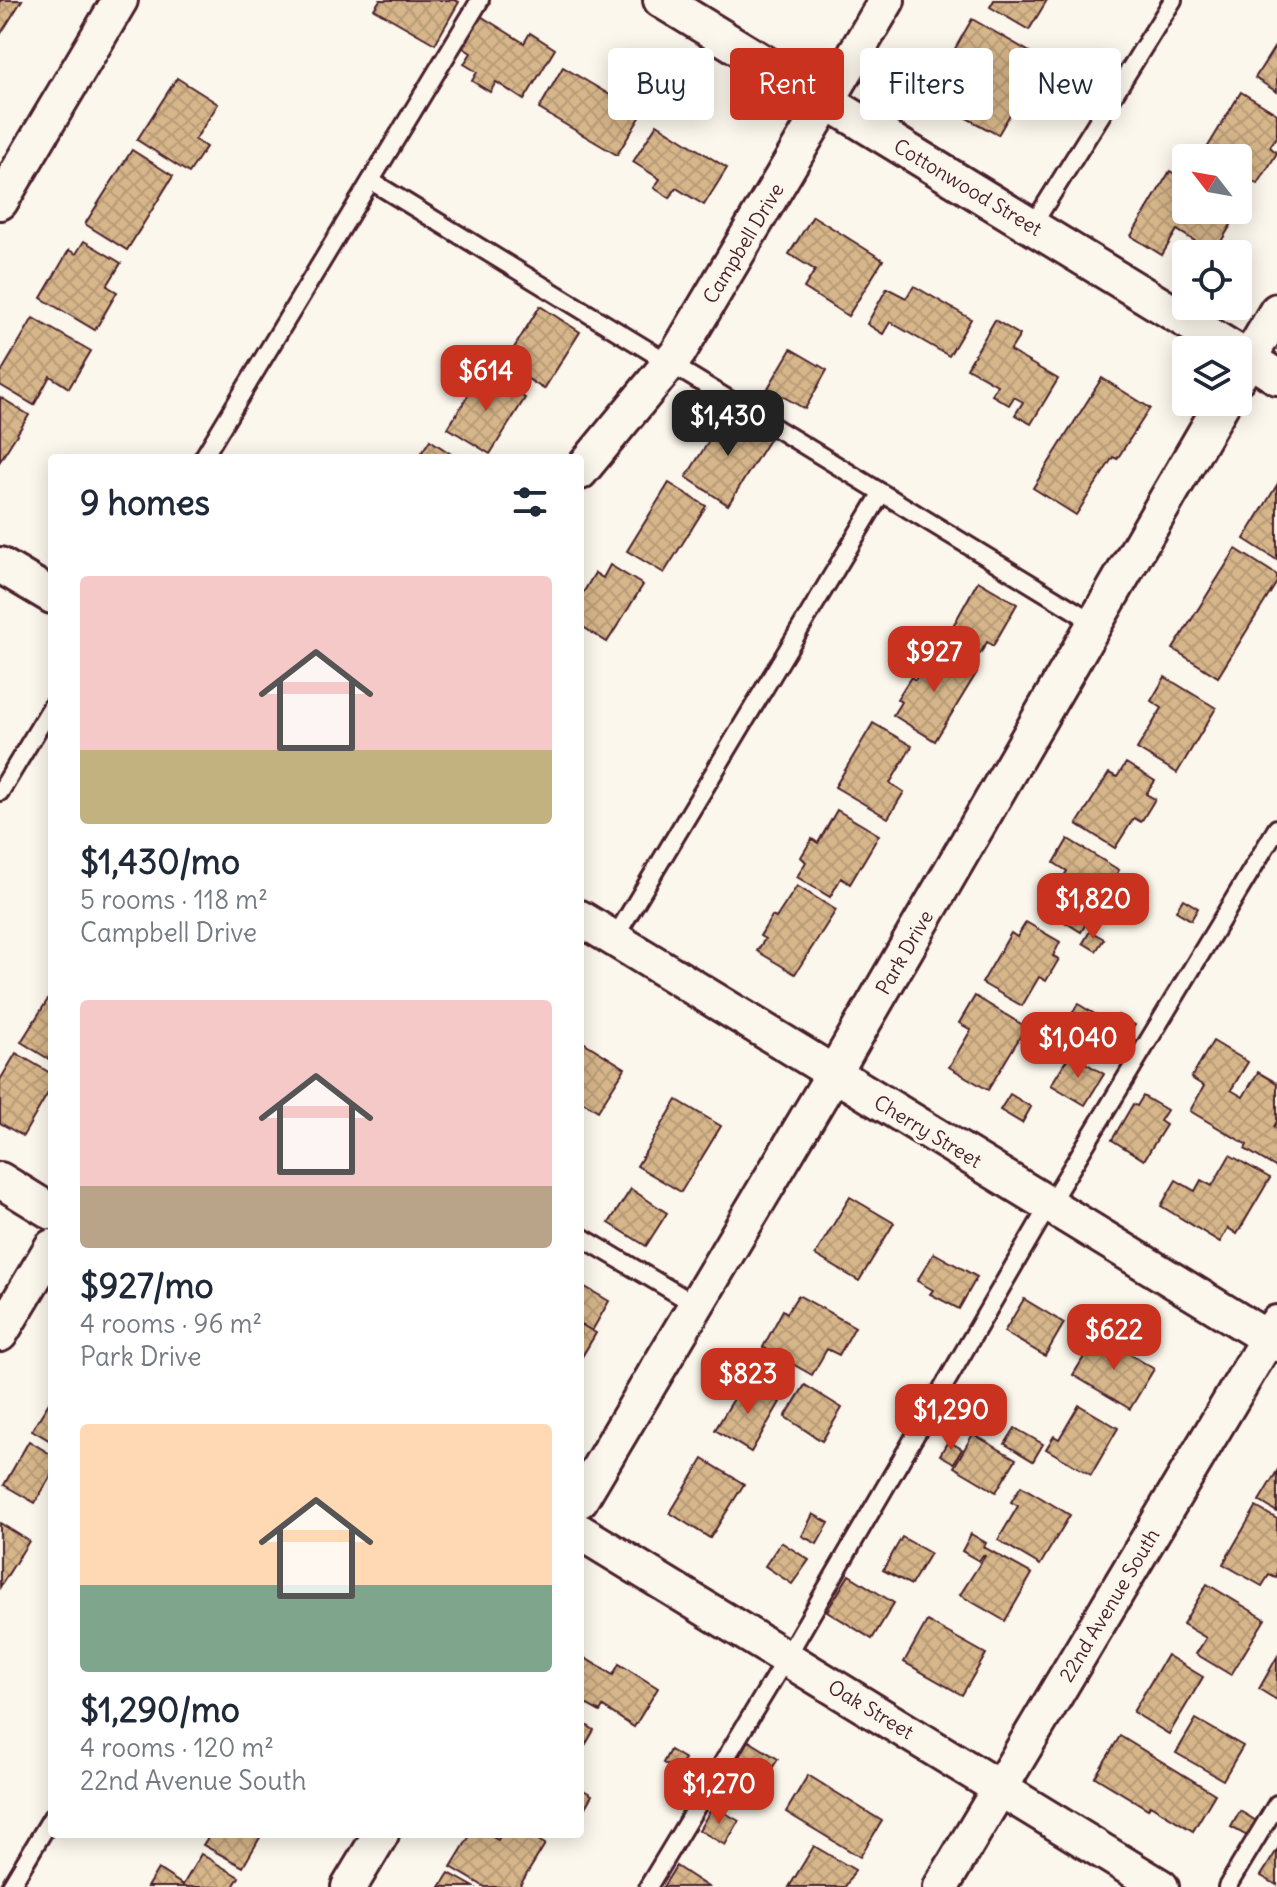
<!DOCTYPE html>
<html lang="en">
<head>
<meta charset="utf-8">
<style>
  body { margin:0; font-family:Delius,sans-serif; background:#f6f6f7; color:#1f2937; height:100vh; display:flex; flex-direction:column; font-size:30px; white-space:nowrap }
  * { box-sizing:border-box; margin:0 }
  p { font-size:26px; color:#747a83 }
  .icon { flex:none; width:44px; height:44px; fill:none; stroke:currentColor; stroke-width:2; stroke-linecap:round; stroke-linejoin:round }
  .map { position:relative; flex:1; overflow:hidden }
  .panel { position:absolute; left:48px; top:454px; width:536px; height:1384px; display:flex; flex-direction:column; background:#fff; border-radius:8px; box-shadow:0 4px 20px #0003 }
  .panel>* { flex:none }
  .guide { position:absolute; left:608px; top:48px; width:548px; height:72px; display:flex; gap:16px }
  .needle { width:52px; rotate:301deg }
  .controls { position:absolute; left:1172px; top:144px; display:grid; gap:16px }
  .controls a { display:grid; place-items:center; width:80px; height:80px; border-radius:8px; background:#fff; box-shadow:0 4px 20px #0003; font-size:40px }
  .price { position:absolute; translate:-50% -68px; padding:0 18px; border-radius:16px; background:#c8321e; color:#fff; font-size:26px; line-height:52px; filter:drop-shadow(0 2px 4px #0008) }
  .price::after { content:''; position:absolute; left:50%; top:48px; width:24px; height:18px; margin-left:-12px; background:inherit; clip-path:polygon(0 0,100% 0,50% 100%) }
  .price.active { background:#222; color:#fff }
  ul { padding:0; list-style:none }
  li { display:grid; align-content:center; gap:16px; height:424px; padding:0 32px }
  li span { display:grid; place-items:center; height:248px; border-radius:8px; color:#555 }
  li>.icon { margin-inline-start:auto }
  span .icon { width:144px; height:144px; fill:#fffc; stroke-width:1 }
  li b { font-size:34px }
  h2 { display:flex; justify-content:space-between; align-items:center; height:96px; padding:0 32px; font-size:34px }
  .pill { padding:0 28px; border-radius:8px; background:#fff; box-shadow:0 4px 20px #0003; font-size:28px; line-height:72px }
  .pill.active { background:#c8321e; color:#fff }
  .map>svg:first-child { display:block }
</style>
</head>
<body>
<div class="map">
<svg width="1277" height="1887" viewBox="0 0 1277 1887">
  <defs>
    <pattern id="building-cross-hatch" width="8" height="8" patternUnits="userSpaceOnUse" patternTransform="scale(2)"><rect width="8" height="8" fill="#d6b68a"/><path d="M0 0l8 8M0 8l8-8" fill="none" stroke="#b99c77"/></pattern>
  </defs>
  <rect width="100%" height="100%" fill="#fbf7ec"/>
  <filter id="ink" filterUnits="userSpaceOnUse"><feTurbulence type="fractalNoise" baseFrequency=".0125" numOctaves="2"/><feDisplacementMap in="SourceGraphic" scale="16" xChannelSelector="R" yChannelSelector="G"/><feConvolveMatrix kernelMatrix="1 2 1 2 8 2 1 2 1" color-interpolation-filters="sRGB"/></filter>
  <g filter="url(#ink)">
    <g fill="url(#building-cross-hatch)" stroke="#4a1f2b" stroke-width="2">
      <path d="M0 0H22L0 35Z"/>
      <path d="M380 0H455L459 2 435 44 374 9Z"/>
      <path d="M994 0H1047L1029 30 990 7Z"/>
      <path d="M476 13 524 43 530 33 555 49 524 100 496 82 490 92 472 81 477 72 464 64 471 53 457 44Z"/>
      <path d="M972 19 1042 59 998 135 961 115 985 74 952 54Z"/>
      <path d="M1277 43V92L1255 78Z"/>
      <path d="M563 67 642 114 617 155 539 109Z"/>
      <path d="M177 78 218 104 195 140 206 147 189 173 137 140Z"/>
      <path d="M1241 92 1277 114V135L1270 147 1277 153 1258 184 1251 180 1240 199 1238 158H1201Z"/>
      <path d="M657 124 727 168 704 205 676 188 670 198 654 188 660 179 633 162Z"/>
      <path d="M132 150 173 176 127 250 85 224Z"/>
      <path d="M1170 171 1186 181V210H1233L1238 213 1214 253 1177 230 1162 255 1131 236Z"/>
      <path d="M813 216 883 260 848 316 804 288 815 270 789 254Z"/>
      <path d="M84 241 121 263 107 286 117 292 95 330 41 298 69 250 76 254Z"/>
      <path d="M914 286 971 319 949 356 890 322 883 334 867 324 887 288 906 298Z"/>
      <path d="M540 306 580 332 544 389 504 364Z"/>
      <path d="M33 318 91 351 69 388 50 376 34 405 0 385V374Z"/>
      <path d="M995 320 1020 335 1010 351 1058 379 1031 424 1015 415 1023 402 1014 397 1009 405 992 395 997 385 967 368Z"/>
      <path d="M791 349 827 370 805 409 768 388Z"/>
      <path d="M483 371 525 398 490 454 448 428Z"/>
      <path d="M1102 378 1150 408 1117 459 1113 457 1076 515 1033 488Z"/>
      <path d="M0 397 29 415 0 461Z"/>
      <path d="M728 411 770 438 728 505 686 477Z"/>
      <path d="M430 440 457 458H418Z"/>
      <path d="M669 483 706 506 664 573 627 551Z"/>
      <path d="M1277 485V560L1244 539Z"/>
      <path d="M1236 549 1277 575V582L1218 677 1173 649Z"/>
      <path d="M610 565 643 585 607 642 580 625V598L595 573 603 578Z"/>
      <path d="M978 581 1017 604 993 646 987 642 980 654 948 635Z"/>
      <path d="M935 647 977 672 935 741 893 715 901 702 897 699 911 677 915 680Z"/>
      <path d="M1165 677 1216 708 1177 773 1137 749 1162 708 1151 701Z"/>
      <path d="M873 723 912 746 890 783 904 792 888 818 835 787Z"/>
      <path d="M1126 763 1155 781 1146 794 1155 799 1141 822 1134 818 1115 848 1077 824 1109 773 1117 777Z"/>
      <path d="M837 810 879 835 850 884 841 878 830 897 797 877 806 862 801 857 812 839 818 843Z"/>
      <path d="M1068 839 1119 870 1081 932 1044 909 1067 871 1054 863Z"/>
      <path d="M797 886 836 910 795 974 757 951 765 939 760 936 772 916 776 918Z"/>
      <path d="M1183 899 1198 908 1191 920 1176 911Z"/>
      <path d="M1026 922 1060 942 1053 956 1059 959 1046 981 1039 977 1022 1006 982 983 1011 933 1017 937Z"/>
      <path d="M1090 931 1104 939 1096 951 1083 943Z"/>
      <path d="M52 993V1061L21 1042Z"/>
      <path d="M975 996 1026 1027 988 1090 949 1067 971 1030 959 1023Z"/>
      <path d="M1078 1004 1108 1022 1088 1054 1058 1036Z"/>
      <path d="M1118 1015 1135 1025 1126 1038 1110 1028Z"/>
      <path d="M580 1040 625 1068 598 1111 580 1100Z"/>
      <path d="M1213 1041 1248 1062 1231 1090 1243 1097 1258 1072 1277 1083V1121L1274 1127 1277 1129V1168L1245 1149 1247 1145 1190 1111 1204 1086 1191 1078Z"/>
      <path d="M16 1053 52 1074V1086L23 1136 0 1123V1080Z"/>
      <path d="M1070 1054 1104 1074 1085 1105 1051 1085Z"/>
      <path d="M1010 1094 1031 1107 1022 1123 1000 1110Z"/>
      <path d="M1143 1096 1167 1110 1160 1121 1166 1125 1144 1160 1112 1140 1133 1104 1137 1106Z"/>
      <path d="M677 1100 721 1126 681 1192 637 1166Z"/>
      <path d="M1230 1155 1270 1178 1237 1234 1228 1228 1220 1242 1161 1206 1176 1180 1195 1191 1201 1180 1212 1186Z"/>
      <path d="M631 1189 667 1213 646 1246 609 1223Z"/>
      <path d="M850 1197 894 1223 859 1281 815 1255Z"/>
      <path d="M934 1253 977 1277 959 1309 930 1294 933 1290 917 1281Z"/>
      <path d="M580 1284 609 1301 592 1331 580 1324Z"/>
      <path d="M798 1295 855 1327 839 1355 827 1349 812 1375 763 1347 783 1310 787 1313Z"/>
      <path d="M1024 1299 1064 1323 1045 1356 1004 1332Z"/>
      <path d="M580 1324 596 1333 580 1360Z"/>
      <path d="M1098 1334 1154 1369 1130 1409 1073 1375Z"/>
      <path d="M746 1379 780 1402 751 1452 715 1430Z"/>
      <path d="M805 1385 842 1408 822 1441 785 1417Z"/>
      <path d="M52 1398V1442L32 1430Z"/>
      <path d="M1079 1405 1118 1428 1091 1475 1046 1449 1054 1436 1059 1439Z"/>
      <path d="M1015 1428 1043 1444 1033 1461 1005 1444Z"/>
      <path d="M973 1434 1016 1459 996 1492 954 1467Z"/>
      <path d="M29 1441 52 1455V1474L35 1503 4 1485Z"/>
      <path d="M948 1441 962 1449 954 1463 940 1455Z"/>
      <path d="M703 1459 744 1484 710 1538 670 1513Z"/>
      <path d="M1277 1471V1512L1259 1501Z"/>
      <path d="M1021 1486 1070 1515 1040 1565 998 1540 1018 1506 1011 1502Z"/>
      <path d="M1256 1507 1277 1519V1576L1276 1578 1269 1575 1262 1586 1223 1564Z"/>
      <path d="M813 1514 829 1523 817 1544 802 1536Z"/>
      <path d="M0 1523 29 1541 0 1587Z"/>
      <path d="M971 1534 986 1543 984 1547 1032 1574 1005 1621 960 1595 985 1556 983 1555 979 1561 962 1551Z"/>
      <path d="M902 1537 930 1553 911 1585 883 1570Z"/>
      <path d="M781 1542 809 1560 792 1584 765 1566Z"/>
      <path d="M849 1575 894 1603 872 1639 827 1611Z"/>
      <path d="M1207 1584 1265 1619 1231 1675 1196 1654 1206 1638 1183 1624Z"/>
      <path d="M927 1621 986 1654 962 1695 904 1662Z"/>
      <path d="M1167 1655 1203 1677 1169 1734 1133 1712Z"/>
      <path d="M1277 1657V1700L1259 1689Z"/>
      <path d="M585 1658 613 1675 619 1664 658 1688 634 1727 603 1707 600 1712 580 1701V1666Z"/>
      <path d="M1196 1719 1243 1746 1223 1780 1176 1753Z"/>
      <path d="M580 1721 594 1730 580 1754Z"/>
      <path d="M1120 1736 1215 1794 1193 1831 1150 1805 1148 1809 1095 1777Z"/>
      <path d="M749 1741 778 1759 760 1787 732 1770Z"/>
      <path d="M670 1750 685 1759 678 1772 663 1763Z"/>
      <path d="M808 1775 882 1821 860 1857 786 1812Z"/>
      <path d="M580 1788 592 1795 580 1816Z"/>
      <path d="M713 1806 739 1821 725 1845 699 1830Z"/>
      <path d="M1240 1811 1258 1822 1249 1837 1231 1827Z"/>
      <path d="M210 1834H262L243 1867 203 1845Z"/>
      <path d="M471 1834H487L498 1840 501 1834H528L545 1844 519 1887H485L451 1867Z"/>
      <path d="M814 1846 855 1870 845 1887H789Z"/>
      <path d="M1277 1850V1885L1261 1876Z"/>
      <path d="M201 1854 239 1877 233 1887H147L158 1869 183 1885Z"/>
      <path d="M676 1866 708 1887H663Z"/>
      <path d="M449 1873 474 1887H440Z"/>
    </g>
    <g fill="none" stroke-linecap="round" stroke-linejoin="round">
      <g stroke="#4a1f2b" stroke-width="22">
        <g id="lane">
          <path d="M371 181 1095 623"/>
          <path d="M1032 226 1173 0"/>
          <path d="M203 458 480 0"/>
          <path d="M0 792 52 706"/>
          <path d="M614 939 881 494"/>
          <path d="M580 1236 696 1305"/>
          <path d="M10 1887 52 1817"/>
          <path d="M648 1887 786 1658 1049 1205 1277 828"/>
          <path d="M1227 1887 1277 1804"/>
        </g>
      </g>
      <g stroke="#4a1f2b" stroke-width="40">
        <g id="street">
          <path d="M661 0 1234 350"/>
          <path d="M0 202 120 0"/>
          <path d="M1238 352 1277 377"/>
          <path d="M1238 377 1277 311"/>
          <path d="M580 472 678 353 887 0"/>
          <path d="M0 565 52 596"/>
          <path d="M580 918 1277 1344"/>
          <path d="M0 1180 52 1212"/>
          <path d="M0 1334 52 1247"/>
          <path d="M580 1500 834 1073 1223 402"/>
          <path d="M580 1532 1161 1887"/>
          <path d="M349 1887 381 1834"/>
          <path d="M941 1887 1277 1323"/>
        </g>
      </g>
      <use href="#lane" stroke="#fbf7ec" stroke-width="16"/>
      <use href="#street" stroke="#fbf7ec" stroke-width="34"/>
    </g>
  </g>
  <g text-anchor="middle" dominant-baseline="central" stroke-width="7" stroke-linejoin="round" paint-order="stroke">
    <g font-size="20" fill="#4a1f2b" stroke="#fbf7ec">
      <text transform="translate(968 187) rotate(31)">Cottonwood Street</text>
      <text transform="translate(743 243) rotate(-59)">Campbell Drive</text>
      <text transform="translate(904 952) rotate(-60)">Park Drive</text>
      <text transform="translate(928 1131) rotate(31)">Cherry Street</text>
      <text transform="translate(1109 1605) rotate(-59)">22nd Avenue South</text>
      <text transform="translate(871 1709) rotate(31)">Oak Street</text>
    </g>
  </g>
</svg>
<div class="controls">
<a><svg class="needle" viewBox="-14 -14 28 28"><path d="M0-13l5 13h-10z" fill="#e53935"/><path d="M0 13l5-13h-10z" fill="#747a83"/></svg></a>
<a><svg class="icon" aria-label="locate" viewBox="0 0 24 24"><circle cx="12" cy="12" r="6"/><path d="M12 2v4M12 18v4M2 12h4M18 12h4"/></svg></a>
<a><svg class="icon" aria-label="layers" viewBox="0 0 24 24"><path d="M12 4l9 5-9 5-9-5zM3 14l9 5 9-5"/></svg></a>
</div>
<b class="price" style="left:486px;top:413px">$614</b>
<b class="price active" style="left:728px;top:458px">$1,430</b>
<b class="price" style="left:934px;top:694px">$927</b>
<b class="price" style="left:1093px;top:941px">$1,820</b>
<b class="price" style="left:1078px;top:1080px">$1,040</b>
<b class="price" style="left:1114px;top:1372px">$622</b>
<b class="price" style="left:748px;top:1416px">$823</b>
<b class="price" style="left:951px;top:1452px">$1,290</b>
<b class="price" style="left:719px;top:1826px">$1,270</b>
<div class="guide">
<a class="pill">Buy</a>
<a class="pill active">Rent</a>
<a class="pill">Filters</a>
<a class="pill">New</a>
</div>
<section class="panel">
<h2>9 homes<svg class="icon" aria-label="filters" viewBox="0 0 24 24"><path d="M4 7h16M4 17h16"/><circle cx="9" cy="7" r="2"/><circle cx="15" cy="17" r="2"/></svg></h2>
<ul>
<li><span style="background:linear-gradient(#f6c9c9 70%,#c2b280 0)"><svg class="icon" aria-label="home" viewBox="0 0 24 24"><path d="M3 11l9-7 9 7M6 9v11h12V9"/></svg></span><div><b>$1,430/mo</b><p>5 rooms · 118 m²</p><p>Campbell Drive</p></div></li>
<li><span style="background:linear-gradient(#f6c9c9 75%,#b9a48a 0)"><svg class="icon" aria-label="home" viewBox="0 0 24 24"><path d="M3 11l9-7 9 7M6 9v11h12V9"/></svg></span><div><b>$927/mo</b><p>4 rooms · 96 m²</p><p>Park Drive</p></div></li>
<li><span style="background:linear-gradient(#ffd9b3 65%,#7fa58c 0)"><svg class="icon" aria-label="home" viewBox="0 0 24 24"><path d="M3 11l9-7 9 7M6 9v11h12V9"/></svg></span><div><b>$1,290/mo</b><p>4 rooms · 120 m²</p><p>22nd Avenue South</p></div></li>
</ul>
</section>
</div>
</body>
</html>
